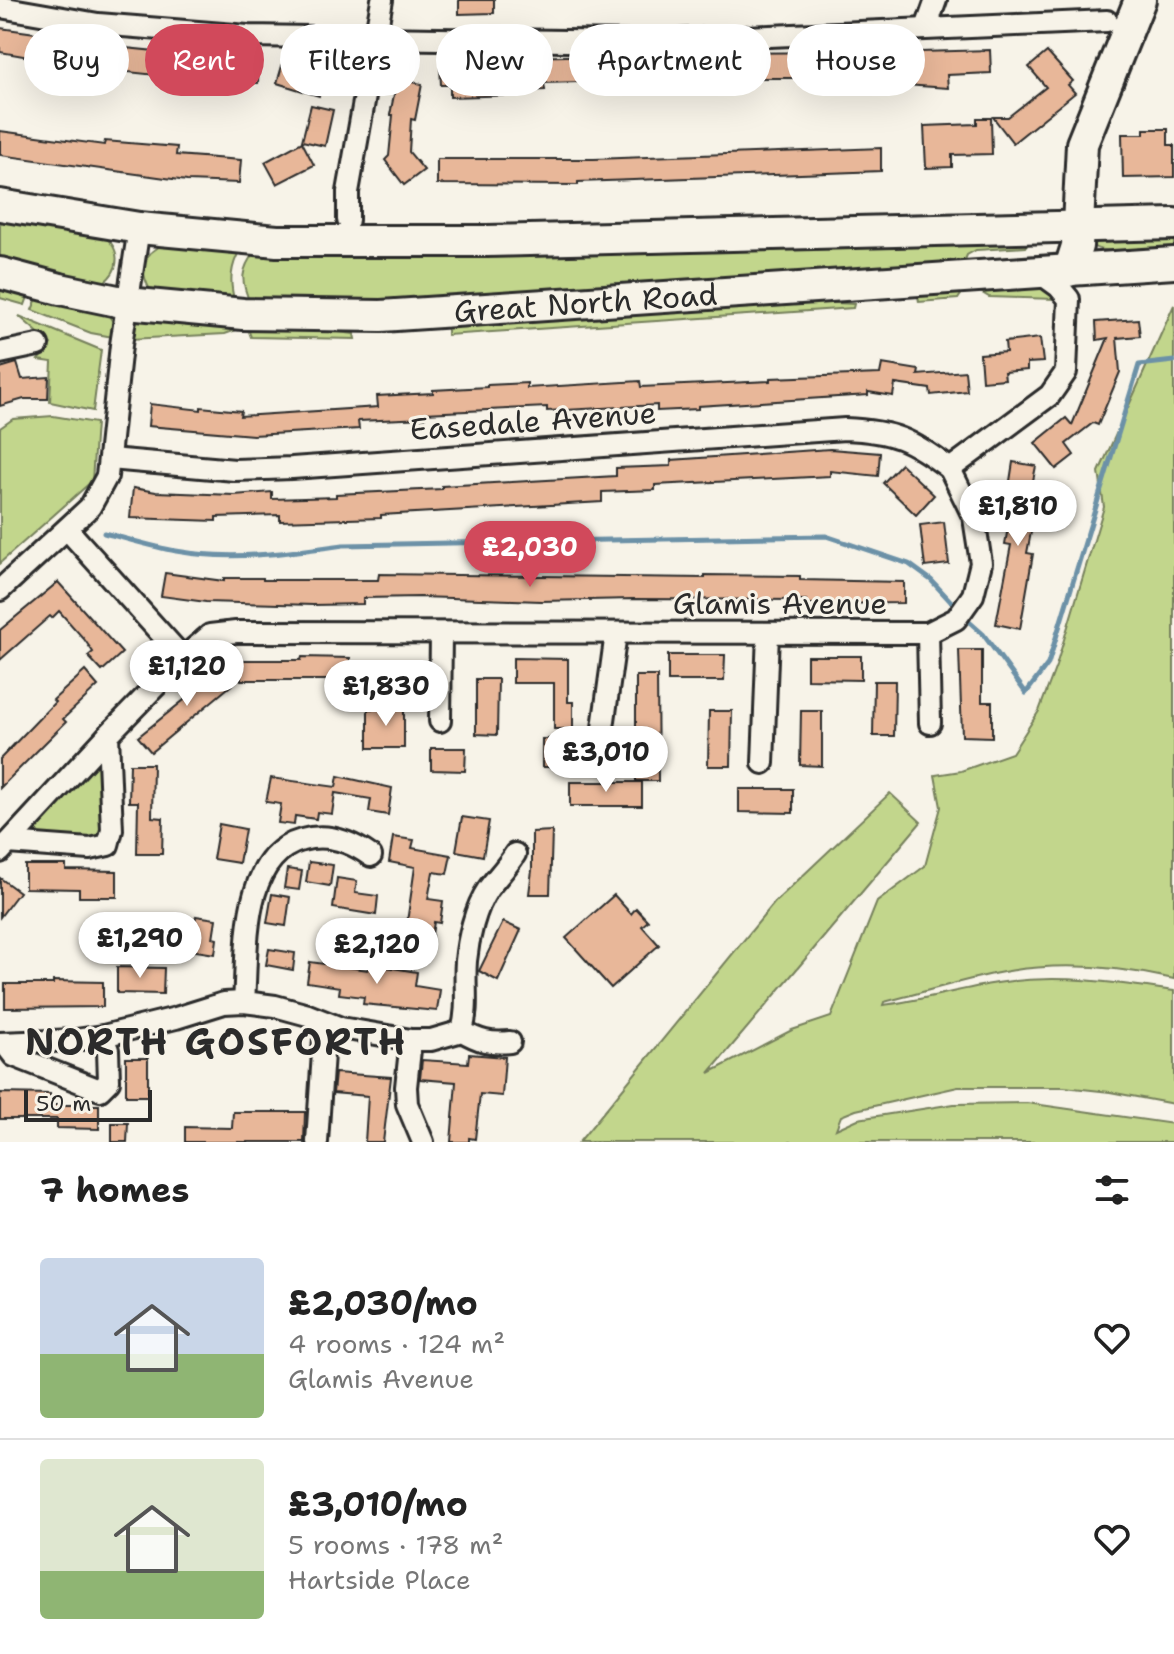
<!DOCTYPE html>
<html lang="en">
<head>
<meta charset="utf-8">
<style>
  body { margin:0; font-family:"Shantell Sans",sans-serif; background:#f6f6f6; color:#222; height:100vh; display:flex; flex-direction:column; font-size:30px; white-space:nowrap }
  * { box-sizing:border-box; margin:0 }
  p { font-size:26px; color:#767676 }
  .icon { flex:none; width:44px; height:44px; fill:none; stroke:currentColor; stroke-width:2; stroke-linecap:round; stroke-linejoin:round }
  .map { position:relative; height:1142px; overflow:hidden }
  .side { display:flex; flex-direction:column; background:#fff; flex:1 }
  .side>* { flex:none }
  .banner { position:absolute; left:24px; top:24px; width:1126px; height:72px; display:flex; gap:16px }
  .scale { position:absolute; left:24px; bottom:20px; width:128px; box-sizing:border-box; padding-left:8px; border:4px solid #2b2b2b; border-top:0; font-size:22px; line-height:28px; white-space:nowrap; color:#2b2b2b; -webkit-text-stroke:6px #f7f3e8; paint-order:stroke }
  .price { position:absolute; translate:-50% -68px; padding:0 18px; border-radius:28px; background:#fff; color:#222; font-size:26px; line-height:52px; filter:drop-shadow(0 2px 4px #0008) }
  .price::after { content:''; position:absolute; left:50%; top:48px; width:24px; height:18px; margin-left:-12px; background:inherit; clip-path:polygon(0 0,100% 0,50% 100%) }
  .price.active { background:#d1495b; color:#fff }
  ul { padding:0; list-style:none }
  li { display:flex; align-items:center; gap:24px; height:200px; padding:0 40px }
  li+li { border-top:2px solid #e0e0e0 }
  li span { display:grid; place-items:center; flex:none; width:224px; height:160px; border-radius:8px; color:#555 }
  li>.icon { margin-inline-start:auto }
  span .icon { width:96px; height:96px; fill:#fffc; stroke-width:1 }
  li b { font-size:34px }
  h2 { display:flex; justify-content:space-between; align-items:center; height:96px; padding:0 40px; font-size:34px }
  .tag { padding:0 28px; border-radius:36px; background:#fff; box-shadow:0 8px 32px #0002; font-size:28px; line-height:72px }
  .tag.active { background:#d1495b; color:#fff }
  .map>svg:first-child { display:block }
</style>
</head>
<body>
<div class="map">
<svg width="1174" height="1142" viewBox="0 0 1174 1142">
  <rect width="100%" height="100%" fill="#f7f3e8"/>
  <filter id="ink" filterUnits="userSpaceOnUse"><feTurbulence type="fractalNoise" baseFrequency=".0125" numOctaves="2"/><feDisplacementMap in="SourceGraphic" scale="16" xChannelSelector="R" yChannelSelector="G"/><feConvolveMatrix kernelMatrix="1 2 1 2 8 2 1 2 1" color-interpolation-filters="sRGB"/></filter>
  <g filter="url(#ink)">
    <g fill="#c2d68c" stroke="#76805c" stroke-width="2">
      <path d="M0 219 100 234C121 246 122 269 103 283L0 264Z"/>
      <path d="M1174 232V246C1158 247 1106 255 1094 247 1089 243 1090 242 1088 236Z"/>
      <path d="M1032 238 1026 247 976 250 967 255 961 269 415 307 251 305C240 280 240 271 256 249Z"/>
      <path d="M166 243 241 248C230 267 229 282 235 303L150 290C138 267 142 254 166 243Z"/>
      <path d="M0 286 29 294 25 305 0 298Z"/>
      <path d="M1031 287 1043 288 1055 299 989 297 977 290Z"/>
      <path d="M965 289 958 299 919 302 918 296Z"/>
      <path d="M38 296 107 312 114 324 113 337 91 333 32 310Z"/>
      <path d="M801 301 854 304 853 308 447 335V326Z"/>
      <path d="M1174 305V979C1121 967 1064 962 1009 971 967 978 926 992 884 1002L883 1005C920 1001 959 989 997 983 1057 974 1114 982 1174 991V1104L1110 1092 1064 1087H958L856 1110 841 1116 836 1129 858 1119 954 1104 1027 1103 1174 1124V1142H579L775 902 890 793 921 822 709 1073 792 1030 831 1017 877 902 925 866 941 807 935 775 961 771 1012 753 1039 711 1056 666 1104 507 1099 472Z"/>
      <path d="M19 316 101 350 93 411 50 402 52 362 38 360 51 344Z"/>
      <path d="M144 317 235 325 236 330 225 334 130 339 136 322Z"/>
      <path d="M248 329H316L354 334 355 339 251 337Z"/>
      <path d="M53 416 96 423 92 481 0 563V428L13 419Z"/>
      <path d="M94 761 101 772 102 833 95 841 42 838 34 826Z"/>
    </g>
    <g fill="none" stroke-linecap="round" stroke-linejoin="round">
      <g stroke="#6c91a7" stroke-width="5">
        <path d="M104 533C128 539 152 547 176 551 232 561 287 553 343 545L826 536 909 564 931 580 955 606"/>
        <path d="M966 619 983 634 1026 693 1048 664 1139 365 1174 361"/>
      </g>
    </g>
    <g fill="#e8b799" stroke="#2b2b2b" stroke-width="2">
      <path d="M459 0H494V13L459 14Z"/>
      <path d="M0 28 106 43V46L215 57 259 59 258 83 213 81 118 71 119 68 69 64 0 52Z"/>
      <path d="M990 50 991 73 947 75 948 88 905 85V78H717L544 83 545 90 517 91V95L450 97V85H441L440 64 520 60V57L705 53 849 52V54Z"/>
      <path d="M1047 52 1073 81 1068 85 1075 93 1013 143 993 117H1008L1046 87 1029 67Z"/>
      <path d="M284 59 326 71 319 96 277 83Z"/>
      <path d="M397 79 422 84 415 120 411 119 409 152 424 170 404 185 385 160 389 156 393 115H390Z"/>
      <path d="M311 105 333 110 325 146 302 141Z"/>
      <path d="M977 118H991L992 154 952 155V167L926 168 924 126 977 124Z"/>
      <path d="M1144 129H1168V145H1174V177L1123 178 1122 134H1144Z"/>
      <path d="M0 131 104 145 105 141 177 147 176 155 241 160 239 183 187 181 0 155Z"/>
      <path d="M302 142 314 165 277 184 265 162Z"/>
      <path d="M881 148V171L578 182V185L437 184V159H594Z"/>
      <path d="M1138 319 1140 336 1117 338 1120 372 1098 425 1093 423 1066 444 1074 455 1056 469 1035 443 1066 418 1072 425 1108 338 1097 340 1096 322Z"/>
      <path d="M1040 338 1043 362 1027 363V370L1004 372 1005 379 982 381 980 354 1006 352 1005 342Z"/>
      <path d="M17 363 22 379 49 377 48 399H24L0 406V368Z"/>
      <path d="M882 364 919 370 918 375 965 371 967 391 931 395 930 389 895 384 893 396 868 392V395L698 406V409L657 411V405L547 411V407L425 413V418L358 421 359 429 253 435 148 426 150 404 201 410V407L241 411 240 416 378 407 377 396 433 393V390L487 387V385L527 383V388L640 381 641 387 770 381V378L880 374Z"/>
      <path d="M830 449 880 453 878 476 830 471V476L655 485V490L602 492V502L381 515V518L280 521V515L216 517V521L130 518 133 488 156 492 234 495 272 492V499L336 497V494L442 489V486L616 476V468L671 466V460Z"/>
      <path d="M1013 462 1036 466 1026 515 1034 516 1027 553 1033 554 1020 629 996 624 1011 545 1005 544 1014 495 1008 494Z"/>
      <path d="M901 464 934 495 916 515 883 483Z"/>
      <path d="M944 522 949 564 925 567 920 525Z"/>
      <path d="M165 573 224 581V578H263V580H378L379 574 705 578V575L800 576V580L904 582V603L806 604V600L633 599 541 601 420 597 363 598V604L313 605 206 602 161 596Z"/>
      <path d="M58 582 122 653 102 671 88 656 93 652 84 639 59 611 52 618 50 616 0 660V630Z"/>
      <path d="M959 650H982V702H992V737L962 736Z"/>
      <path d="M668 655H725L724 681H668Z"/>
      <path d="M807 656H861V680L807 679Z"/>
      <path d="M302 657 350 658V662L408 663V684L360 683V680H241V660H301Z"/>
      <path d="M513 658 568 659V702H573V729H554V683H513Z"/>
      <path d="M218 665 234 683 151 752 138 737 189 696 186 692Z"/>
      <path d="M85 671 98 686 63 719 66 722 0 788V759L55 702 53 700Z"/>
      <path d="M636 676H657L658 781H636Z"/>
      <path d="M476 679H498L497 735 476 734Z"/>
      <path d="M874 681H895L894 736H873Z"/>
      <rect x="368" y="709" width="36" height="39"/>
      <path d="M709 711H732L731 766H708Z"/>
      <path d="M801 711H822V766L800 765Z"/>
      <rect x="542" y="739" width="21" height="28"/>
      <path d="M431 748H466L465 771 431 770Z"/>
      <path d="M130 764H153L152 817 163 818 162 854H137L138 802H129Z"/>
      <path d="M338 776 392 788 388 815 369 812 371 799 335 793 332 814 317 812 316 819 295 816 294 825 278 823 281 804 266 802 271 778 336 787Z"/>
      <rect x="570" y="782" width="72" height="24"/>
      <path d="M739 789H793V813L739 812Z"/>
      <path d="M462 817 489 821 483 856 456 851Z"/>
      <path d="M219 824 245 829 239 863 213 859Z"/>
      <path d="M552 831 550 894H529L532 870V832Z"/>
      <path d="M393 837 414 840 412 848 451 855 447 874 433 872 428 899 443 901 440 923 434 922 428 958 409 955 413 930 406 929 415 867 389 862Z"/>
      <path d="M309 862 333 865 330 886 306 882Z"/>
      <path d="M25 865H66V870L117 871V897H79V889L25 888Z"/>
      <path d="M287 869 302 871 299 890 284 888Z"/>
      <path d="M0 878 19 892 0 917Z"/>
      <path d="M337 878 357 881 355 893 378 896 376 915 333 908Z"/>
      <path d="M272 894 290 897 286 926 267 923Z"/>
      <path d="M614 895 631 914 636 908 648 921 642 926 659 945 611 988 566 938Z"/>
      <path d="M196 916 216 919 213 938 217 939 215 954 190 950Z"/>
      <path d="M503 922 521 930 498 981 479 971Z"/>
      <path d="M269 949 295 953 293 970 266 965Z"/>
      <path d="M310 962 368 970 369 964 417 972 415 986 440 990 437 1011 363 1004 364 997 339 994 340 987 307 982Z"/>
      <path d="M117 967 164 968 163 994 117 993Z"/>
      <path d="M53 981 103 982V1007L5 1008V984H53Z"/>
      <path d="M469 1054 505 1057 502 1096 480 1094 475 1139 469 1138V1142H451L456 1082 420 1079 422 1060 468 1063Z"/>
      <rect x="126" y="1058" width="22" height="38"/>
      <path d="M335 1073 391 1077 383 1142H365L368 1096 333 1093Z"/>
      <path d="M0 1093 50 1094V1105H99V1129L57 1128V1119H0Z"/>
      <path d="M233 1112H305L304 1142H185V1127L232 1128Z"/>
      <path d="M112 1123H128L127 1142H112Z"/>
    </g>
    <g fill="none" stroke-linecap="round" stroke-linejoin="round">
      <g stroke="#2b2b2b" stroke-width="26">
        <g id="street">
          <path d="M0 7 98 24 248 36 633 42 1107 21"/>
          <path d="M926 28 936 0"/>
          <path d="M348 220V192L382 0"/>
          <path d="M0 353 38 345"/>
          <path d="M110 459 235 470 292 468 845 429C893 431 911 439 950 469"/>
          <path d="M67 529 183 658"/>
          <path d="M0 590 90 507 107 476 121 345 139 228"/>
          <path d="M928 633 930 723"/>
          <path d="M440 721 441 634"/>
          <path d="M599 757 616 633"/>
          <path d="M763 763 768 633"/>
          <path d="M8 843 90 849 108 845 112 830 108 735"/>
          <path d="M0 852 108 735 183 658 210 635 236 632 928 633 956 619 973 595 981 563 974 518 950 469 1050 395 1066 372 1069 299 1059 287 1041 274"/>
          <path d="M244 1002C248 950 240 857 302 840 326 833 350 841 371 856"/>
          <path d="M462 1031C469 1007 464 985 466 961 468 939 475 908 488 889 497 877 507 867 515 854"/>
          <path d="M411 1040 406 1087 407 1104 423 1142"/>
          <path d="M0 1043 76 1040 103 1036 176 1018 224 1003 244 1002 275 1006 308 1015 341 1028 411 1040H431L462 1031C479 1041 490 1044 510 1042"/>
          <path d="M4 1043 14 1056 100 1090 109 1081 108 1050 103 1036"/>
          <path d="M317 1142 325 1023"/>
        </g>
      </g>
      <g stroke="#2b2b2b" stroke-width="36">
        <g id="secondary">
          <path d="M0 205 139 228 277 241H487L1174 224"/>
          <path d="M1069 271 1077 246 1082 144 1140 0"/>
          <path id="s1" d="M0 273 60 289 127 303 243 314 381 316 1174 263"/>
        </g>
      </g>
      <use href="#street" stroke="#f7f3e8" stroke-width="20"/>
      <use href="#secondary" stroke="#f7f3e8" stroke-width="30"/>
    </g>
  </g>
  <g text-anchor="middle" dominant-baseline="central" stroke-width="6" stroke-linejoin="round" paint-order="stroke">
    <g font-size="30" fill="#2b2b2b" stroke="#f7f3e8">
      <text stroke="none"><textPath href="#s1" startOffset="590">Great North Road</textPath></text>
      <text transform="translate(533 421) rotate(-4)">Easedale Avenue</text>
      <text x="780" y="603">Glamis Avenue</text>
    </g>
    <g font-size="38" font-weight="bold" letter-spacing="2" fill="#2b2b2b" stroke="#f7f3e8">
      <text x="216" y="1041">NORTH GOSFORTH</text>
    </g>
  </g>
</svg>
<div class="scale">50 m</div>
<b class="price" style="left:1018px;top:548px">£1,810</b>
<b class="price active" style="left:530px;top:589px">£2,030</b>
<b class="price" style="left:187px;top:708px">£1,120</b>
<b class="price" style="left:386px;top:728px">£1,830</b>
<b class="price" style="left:606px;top:794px">£3,010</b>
<b class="price" style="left:140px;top:980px">£1,290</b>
<b class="price" style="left:377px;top:986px">£2,120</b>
<div class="banner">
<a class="tag">Buy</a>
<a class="tag active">Rent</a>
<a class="tag">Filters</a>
<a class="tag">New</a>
<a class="tag">Apartment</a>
<a class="tag">House</a>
</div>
</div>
<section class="side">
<h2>7 homes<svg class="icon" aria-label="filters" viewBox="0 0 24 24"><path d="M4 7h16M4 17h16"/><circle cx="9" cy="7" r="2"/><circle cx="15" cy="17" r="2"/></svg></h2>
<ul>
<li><span style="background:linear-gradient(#c9d6e8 60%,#8fb573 0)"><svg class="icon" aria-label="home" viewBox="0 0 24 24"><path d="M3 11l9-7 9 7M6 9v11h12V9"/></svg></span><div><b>£2,030/mo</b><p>4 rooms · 124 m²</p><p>Glamis Avenue</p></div><svg class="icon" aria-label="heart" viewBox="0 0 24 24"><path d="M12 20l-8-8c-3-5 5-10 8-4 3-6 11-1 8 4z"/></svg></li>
<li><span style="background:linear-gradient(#dfe7d0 70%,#8fb573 0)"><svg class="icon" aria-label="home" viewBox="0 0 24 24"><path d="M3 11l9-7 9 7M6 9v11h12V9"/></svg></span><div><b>£3,010/mo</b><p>5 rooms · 178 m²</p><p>Hartside Place</p></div><svg class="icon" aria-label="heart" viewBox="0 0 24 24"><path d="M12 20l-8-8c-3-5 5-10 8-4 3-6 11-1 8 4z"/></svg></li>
</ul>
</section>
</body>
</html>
